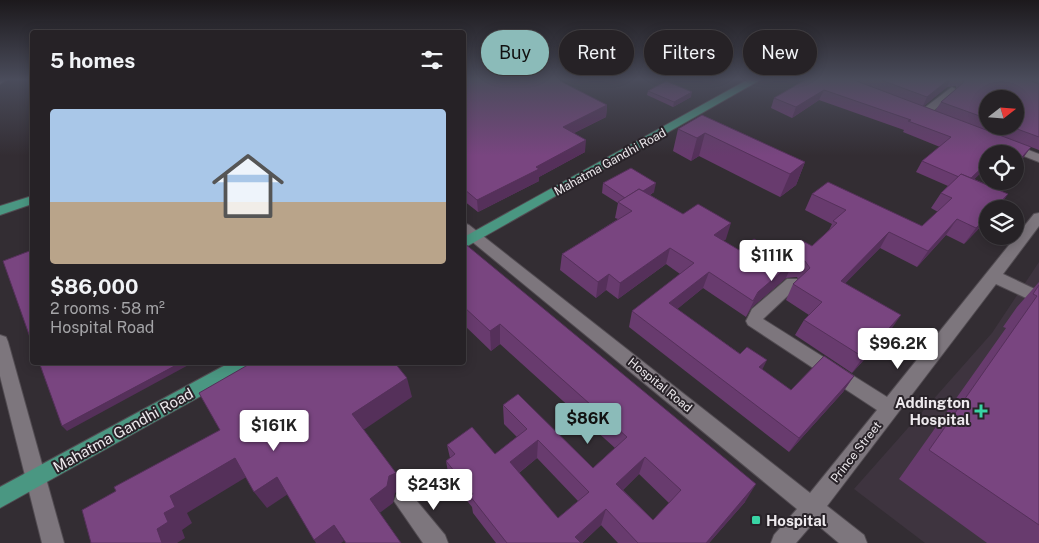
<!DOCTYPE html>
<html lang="en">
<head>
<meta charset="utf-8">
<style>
  body { margin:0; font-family:"Public Sans",sans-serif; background:#2e2a2e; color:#f1f3f6; height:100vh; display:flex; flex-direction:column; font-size:19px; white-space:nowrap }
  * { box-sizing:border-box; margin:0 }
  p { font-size:16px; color:#a4a4a7 }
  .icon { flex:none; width:28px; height:28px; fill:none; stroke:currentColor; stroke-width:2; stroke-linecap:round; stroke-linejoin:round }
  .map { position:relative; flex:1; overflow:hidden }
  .panel { position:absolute; left:30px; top:30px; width:436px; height:335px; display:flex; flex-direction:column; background:#262226; border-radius:5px; box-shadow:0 2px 12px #0003,0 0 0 1px #423f43 }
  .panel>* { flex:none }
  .banner { position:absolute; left:481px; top:30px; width:475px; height:45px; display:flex; gap:10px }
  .needle { width:32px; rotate:73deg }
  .controls { position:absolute; left:979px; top:90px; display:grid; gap:10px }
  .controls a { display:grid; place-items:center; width:45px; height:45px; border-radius:50%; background:#262226; box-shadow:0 2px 12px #0003,0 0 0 1px #423f43; font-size:25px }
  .price { position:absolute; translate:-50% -42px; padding:0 11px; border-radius:5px; background:#fff; color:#222; font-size:16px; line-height:32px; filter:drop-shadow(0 1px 2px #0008) }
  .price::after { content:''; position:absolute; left:50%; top:30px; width:15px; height:11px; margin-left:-8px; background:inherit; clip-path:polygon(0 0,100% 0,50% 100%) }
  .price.current { background:#8bbbb9; color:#111 }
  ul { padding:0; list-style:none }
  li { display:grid; align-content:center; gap:10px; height:265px; padding:0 20px }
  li+li { border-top:1px solid #423f43 }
  li span { display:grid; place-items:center; height:155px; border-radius:5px; color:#555 }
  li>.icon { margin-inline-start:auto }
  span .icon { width:90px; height:90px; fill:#fffc; stroke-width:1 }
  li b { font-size:21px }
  h2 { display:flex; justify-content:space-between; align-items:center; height:60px; padding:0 20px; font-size:21px }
  .tag { padding:0 18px; border-radius:22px; background:#262226; box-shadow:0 2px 12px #0003,0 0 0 1px #423f43; font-size:18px; line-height:45px }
  .tag.current { background:#8bbbb9; color:#111 }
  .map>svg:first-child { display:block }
</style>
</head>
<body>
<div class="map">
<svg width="1039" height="543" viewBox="0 0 1039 543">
  <rect width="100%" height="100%" fill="#332d33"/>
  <path fill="#3e343f" d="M1039 262V543H925L854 489 992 333Z"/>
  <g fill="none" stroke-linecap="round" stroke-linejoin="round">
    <g stroke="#524c52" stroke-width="2">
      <g id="minor">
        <path d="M0 80H6L0 84Z"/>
        <path d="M952 87 957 90 956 92 927 116H919V112Z"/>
        <path d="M1010 143 1039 154V162L1006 149V145Z"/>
        <path d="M1039 213V226L1003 274 1039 291V304L996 284 827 506 864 535 867 543H839L814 522 796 543H771L774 535 797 509 464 235V223L469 225 810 493 877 410 748 325 746 321 752 309 787 279H797L800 283 797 287 763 319 887 397 1034 214Z"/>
        <path d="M0 335 6 337 8 342 64 543H42L0 376Z"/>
        <path d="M404 491 411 494 445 535 448 543H423L394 501 397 494Z"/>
      </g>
    </g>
    <g stroke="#524c52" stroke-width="2">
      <g id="major">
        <path d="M747 80H760L464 248V237Z"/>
        <path d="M32 196V204L0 215V206Z"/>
        <path d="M231 362H255L253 367 0 508V487Z"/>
      </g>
    </g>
    <use href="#minor" fill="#7d767d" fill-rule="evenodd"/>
    <use href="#major" fill="#4a9782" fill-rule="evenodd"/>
  </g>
  <g fill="#683b6e" fill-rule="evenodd">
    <path d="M464 80 607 105 606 117 574 133 585 152 539 177V181L478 212 464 201Z"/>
    <path d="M805 80H1039V150L1031 147 1023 158 1015 154H988V170L985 169 974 179 1008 194 997 209H988V219L964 244 946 235 917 267 880 248 845 283 890 331 852 373 795 335 804 320 809 315 786 300 793 284 798 279 797 277 786 278 751 308 746 317 703 288 677 309 791 390 854 376 843 392 789 452 629 327 632 311 680 274 666 264 618 299 606 290 596 298 560 270 562 254 618 219 615 218 618 203 602 193 603 183 654 192 650 195 726 239 723 241 739 250 765 245 786 253 812 246 829 230 832 224 805 210 812 194 922 226 938 212 931 208 941 193 948 186 916 172 922 161 940 147 903 132 904 130 819 100 792 118 771 108 774 98ZM956 86V89L941 102 935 111 923 106 947 87ZM988 99 1015 126H988Z"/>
    <path d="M648 91 691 97 673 107 647 95Z"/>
    <path d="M702 115 805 162 796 185 780 197 699 156 691 161 673 151 678 129Z"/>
    <path d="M464 243 745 502 709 543H618L601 525 582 543H496L473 513 472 507 449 478 446 461 450 458 447 445 495 454 517 437 504 424 503 405 593 468 615 448 500 344 491 351 464 325ZM537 458 578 501 558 518 519 473ZM639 474 669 503 653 520 623 490Z"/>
    <path d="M1039 282V543H987L899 479 1006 328 1003 327 1017 307Z"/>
  </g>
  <g fill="#55305a">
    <path d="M948 80H950L947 87 922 108 927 97Z"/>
    <path d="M824 90 819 100 792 118 796 107Z"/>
    <path d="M692 92 691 97 673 107 674 102Z"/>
    <path d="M607 105 606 117 562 139 563 127Z"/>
    <path d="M705 133 699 156 691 161 697 138Z"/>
    <path d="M586 140 585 152 539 177V181L478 212 477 200 536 167Z"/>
    <path d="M1031 147 1023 158 1015 167V165Z"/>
    <path d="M805 162 796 185 780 197 790 174Z"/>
    <path d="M988 162V165L985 169 961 192 968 181Z"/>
    <path d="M656 183 654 192 627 208 628 199Z"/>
    <path d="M1008 194 997 209H994Z"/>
    <path d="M988 216V219L964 244 976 228Z"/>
    <path d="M957 219 946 235 917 267 928 251Z"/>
    <path d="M731 223 726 239 709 251 714 235Z"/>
    <path d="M889 232 880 248 832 297 841 281Z"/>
    <path d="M670 248 666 264 618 299 620 283Z"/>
    <path d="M793 262 786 278 751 308 746 317 758 292Z"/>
    <path d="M709 272 703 288 665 319 669 303Z"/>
    <path d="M609 274 606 290 596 298 598 282Z"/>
    <path d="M901 315 890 331 852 373 863 357Z"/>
    <path d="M500 324V344L491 351 490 331Z"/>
    <path d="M767 360 759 376V367Z"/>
    <path d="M182 362H194L67 431 62 426Z"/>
    <path d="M854 376 843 392 789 452 799 438Z"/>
    <path d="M407 378 412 397 359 433 352 414Z"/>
    <path d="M538 440 537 458 510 480V462Z"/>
    <path d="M645 457 639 474 611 501 616 484Z"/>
    <path d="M235 458 248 476 187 513 192 523 182 530 185 538 177 543H162L157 529 164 513 170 496Z"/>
    <path d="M396 473 401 490 395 493 393 503 377 515 370 499 389 476Z"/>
    <path d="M277 477 288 494 267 508 254 492Z"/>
    <path d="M756 484 745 502 709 543H706Z"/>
    <path d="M606 509 601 525 582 543H574L575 537Z"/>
    <path d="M334 525 344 541 341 543H316L314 540Z"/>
  </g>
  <g fill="#794580" stroke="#55305a" fill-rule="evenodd">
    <path d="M464 80H558L607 105 563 127 586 140 536 167 539 169 477 200 464 189Z"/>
    <path d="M805 80H854L1031 147 1015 165V154H988V162L971 178 961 174 959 177 922 161 951 137 908 121 911 120 824 90 796 107 774 98Z"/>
    <path d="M881 80H948L927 97Z"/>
    <path d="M963 80H1029L1039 84V137L1009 126H1015V99H988V119L941 102 963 83Z"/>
    <path d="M666 81 692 92 674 102 648 91Z"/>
    <path d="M702 115 805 162 790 174 705 133 697 138 678 129Z"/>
    <path d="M631 168 656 183 643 191 639 189 625 198 603 183Z"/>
    <path d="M961 174 1008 194 994 209H988V216L976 228 957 219 928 251 889 232 841 281 901 315 863 357 804 320 822 302 793 284 810 268 805 261 793 262 758 292 753 301 709 272 669 303 740 354 747 347 767 360 759 367 791 390 824 356 854 376 799 438 632 311 694 263 670 248 620 283 609 274 598 282 562 254 632 211 618 202 639 189 683 214 698 204 731 223 714 235 739 250 754 239 765 245 768 242 786 253 801 240 812 246 837 223 833 221 846 210 812 194 828 182 922 226 952 198 941 193Z"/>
    <path d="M464 243 756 484 706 543H638L606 509 575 537 581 543H507L470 496 473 494 446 461 455 454 447 445 472 427 495 454 527 429 503 405 518 394 593 468 627 437 500 324 490 331 464 307ZM538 440 589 492 558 518 510 462ZM645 457 681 490 653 520 616 484Z"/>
    <path d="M32 250V343L3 261Z"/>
    <path d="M1039 285V525L929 450 1037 296 1033 294Z"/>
    <path d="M39 362H182L62 426Z"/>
    <path d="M253 362H394L407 378 352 414 396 473 389 476 387 486 370 499 401 543H346L334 525 314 540 277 477 254 492 235 458 170 496 175 507 164 513 168 522 157 529 162 543H91L82 510 116 491 114 487 220 430 199 393Z"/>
  </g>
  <linearGradient id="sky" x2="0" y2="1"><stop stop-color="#1c191c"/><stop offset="0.51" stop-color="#4a4c5b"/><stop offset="1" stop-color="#4a4c5b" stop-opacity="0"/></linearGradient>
  <rect width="1039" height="156" fill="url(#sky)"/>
  <g fill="#39d4a5" stroke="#292329" stroke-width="2">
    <path d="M978.5 403.5h5v5h5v5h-5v5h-5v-5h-5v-5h5z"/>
    <rect x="751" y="515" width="10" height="10" rx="2.5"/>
  </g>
  <g text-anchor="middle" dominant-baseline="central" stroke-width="4" stroke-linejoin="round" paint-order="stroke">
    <g font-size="12" fill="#ede9ed" stroke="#292329">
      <text transform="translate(610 162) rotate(-29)">Mahatma Gandhi Road</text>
      <text transform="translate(660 385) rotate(39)">Hospital Road</text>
      <text transform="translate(856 452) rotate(-52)">Prince Street</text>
    </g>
    <g font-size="15" font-weight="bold" fill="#ede9ed" stroke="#292329" text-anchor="end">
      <text x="970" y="402">Addington<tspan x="970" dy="17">Hospital</tspan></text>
      <text x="766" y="520" text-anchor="start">Hospital</text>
    </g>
    <g font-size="15" fill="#ede9ed" stroke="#292329">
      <text transform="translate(123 430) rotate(-29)">Mahatma Gandhi Road</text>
    </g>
  </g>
</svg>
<div class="controls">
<a><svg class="needle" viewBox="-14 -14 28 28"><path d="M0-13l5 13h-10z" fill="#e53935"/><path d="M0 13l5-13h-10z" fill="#a4a4a7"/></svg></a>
<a><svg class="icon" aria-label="locate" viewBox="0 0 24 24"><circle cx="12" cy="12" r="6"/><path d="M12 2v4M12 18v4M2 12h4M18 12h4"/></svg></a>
<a><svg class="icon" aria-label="layers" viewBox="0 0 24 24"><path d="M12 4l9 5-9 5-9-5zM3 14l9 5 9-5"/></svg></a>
</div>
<b class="price" style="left:772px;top:282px">$111K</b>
<b class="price" style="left:898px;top:370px">$96.2K</b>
<b class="price current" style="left:588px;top:445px">$86K</b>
<b class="price" style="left:274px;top:452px">$161K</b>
<b class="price" style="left:434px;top:511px">$243K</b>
<div class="banner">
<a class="tag current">Buy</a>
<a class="tag">Rent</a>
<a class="tag">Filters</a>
<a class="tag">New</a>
</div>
<section class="panel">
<h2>5 homes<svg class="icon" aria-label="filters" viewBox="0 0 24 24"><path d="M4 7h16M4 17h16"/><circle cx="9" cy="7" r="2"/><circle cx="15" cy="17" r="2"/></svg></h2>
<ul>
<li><span style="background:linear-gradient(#a9c7e8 60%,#b9a48a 0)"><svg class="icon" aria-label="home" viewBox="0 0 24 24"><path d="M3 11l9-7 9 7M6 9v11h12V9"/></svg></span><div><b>$86,000</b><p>2 rooms · 58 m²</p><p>Hospital Road</p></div></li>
</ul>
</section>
</div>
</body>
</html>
